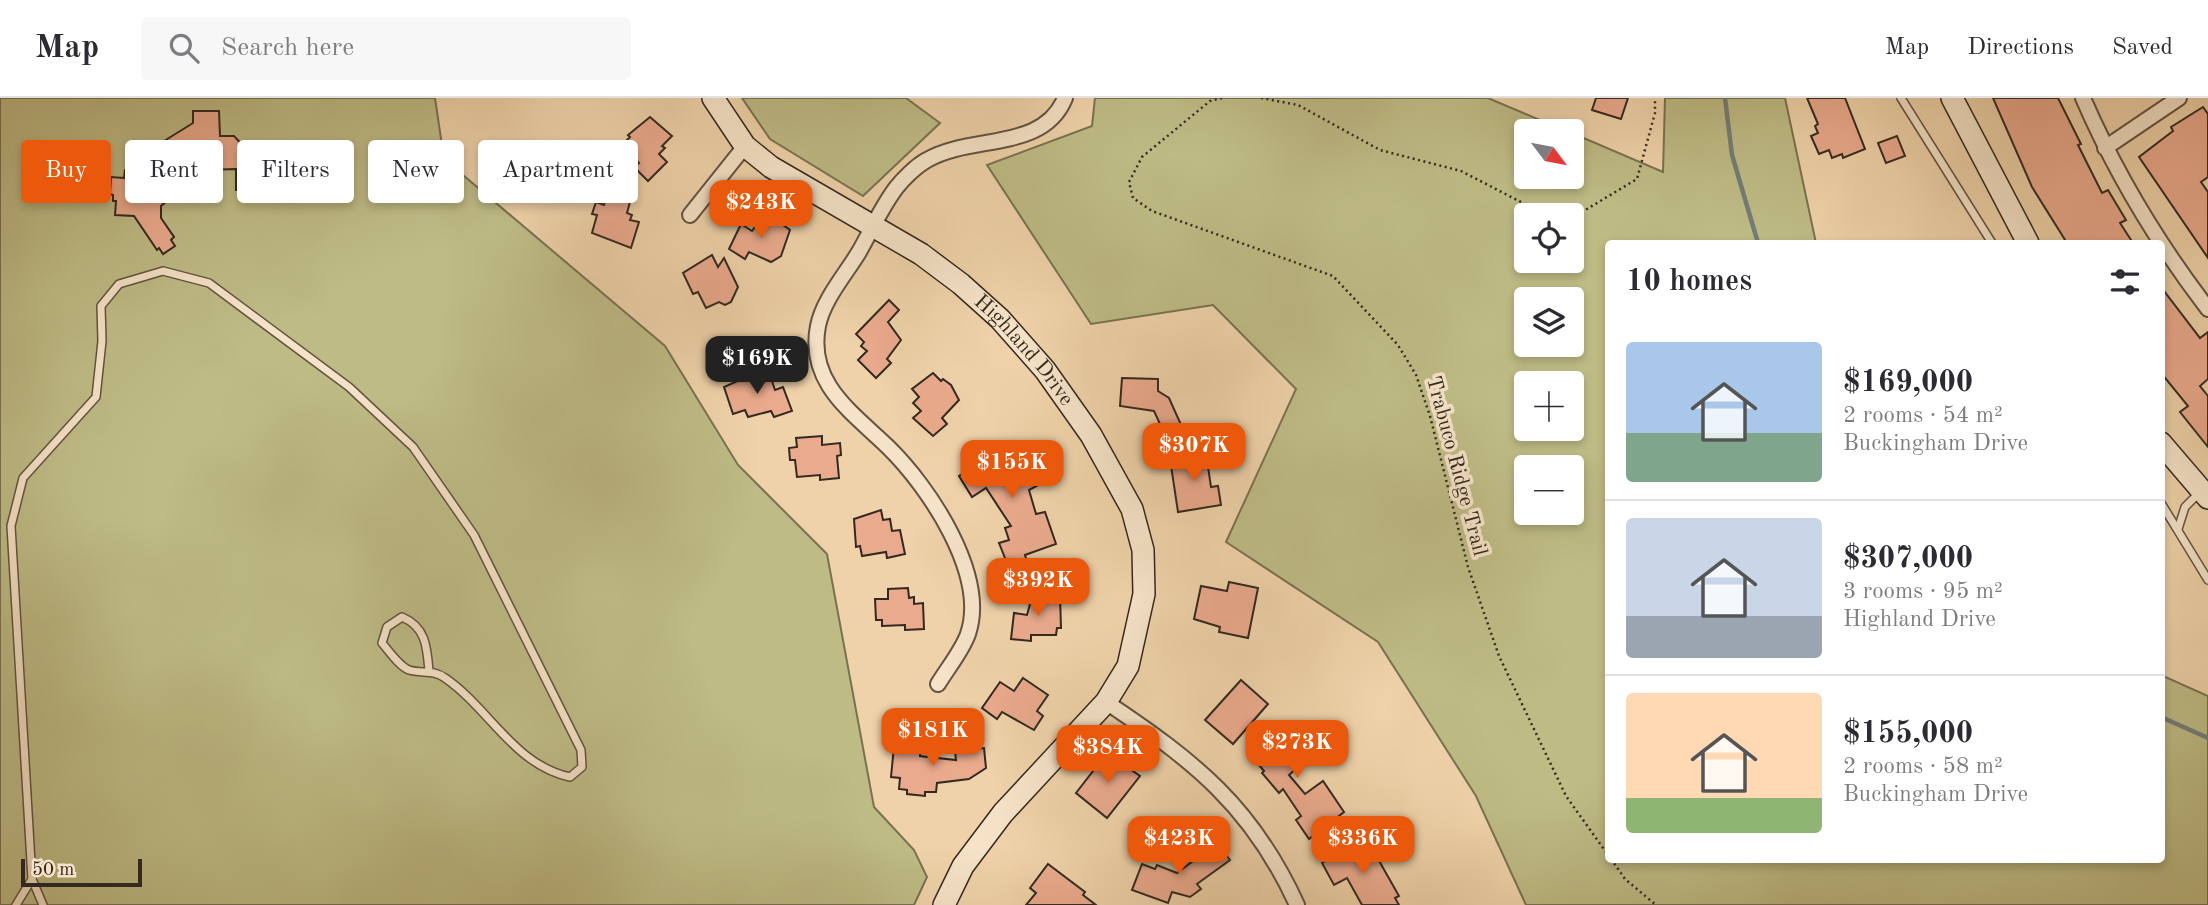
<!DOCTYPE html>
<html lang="en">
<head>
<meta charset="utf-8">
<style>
  body { margin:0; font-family:"Old Standard TT",serif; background:#f7f7f7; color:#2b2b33; height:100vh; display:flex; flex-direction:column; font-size:26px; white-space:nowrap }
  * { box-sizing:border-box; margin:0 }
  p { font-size:23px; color:#7c7c81 }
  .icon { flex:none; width:38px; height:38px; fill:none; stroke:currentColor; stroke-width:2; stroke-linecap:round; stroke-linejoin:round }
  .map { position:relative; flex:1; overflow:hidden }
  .panel { position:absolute; left:1605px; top:142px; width:560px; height:623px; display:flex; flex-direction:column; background:#fff; border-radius:7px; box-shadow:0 4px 10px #0003 }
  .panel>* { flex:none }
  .hud { position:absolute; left:21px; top:42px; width:665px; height:63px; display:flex; gap:14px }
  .needle { width:46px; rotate:122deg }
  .fabs { position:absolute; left:1514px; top:21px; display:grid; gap:14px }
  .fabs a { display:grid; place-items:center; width:70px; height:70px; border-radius:7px; background:#fff; box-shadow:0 4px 10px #0003; font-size:35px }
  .scale { position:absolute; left:21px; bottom:18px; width:121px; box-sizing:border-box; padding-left:7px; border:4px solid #332920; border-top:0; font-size:19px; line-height:24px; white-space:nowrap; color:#332920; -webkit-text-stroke:5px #f5e2c7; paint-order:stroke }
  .price { position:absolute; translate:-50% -60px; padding:0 16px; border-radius:14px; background:#ea580c; color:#fff; font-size:23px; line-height:46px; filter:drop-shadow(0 2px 4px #0008) }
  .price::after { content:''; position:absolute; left:50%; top:42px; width:21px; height:16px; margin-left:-10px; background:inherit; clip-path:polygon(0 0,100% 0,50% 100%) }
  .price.active { background:#222; color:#fff }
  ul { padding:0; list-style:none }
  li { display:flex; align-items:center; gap:21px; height:175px; padding:0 21px }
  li+li { border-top:2px solid #e1e1e2 }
  li span { display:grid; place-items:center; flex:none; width:196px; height:140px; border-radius:7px; color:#555 }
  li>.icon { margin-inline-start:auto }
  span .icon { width:84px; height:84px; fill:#fffc; stroke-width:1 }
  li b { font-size:30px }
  h2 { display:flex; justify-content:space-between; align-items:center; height:84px; padding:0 21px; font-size:30px }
  .pill { padding:0 24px; border-radius:7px; background:#fff; box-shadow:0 4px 10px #0003; font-size:24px; line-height:63px }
  .pill.active { background:#ea580c; color:#fff }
  header { display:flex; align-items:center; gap:42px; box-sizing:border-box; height:98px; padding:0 35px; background:#fff; border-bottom:2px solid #e1e1e2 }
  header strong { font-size:33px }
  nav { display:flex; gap:38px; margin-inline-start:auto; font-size:24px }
  .search { width:490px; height:63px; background:#f7f7f7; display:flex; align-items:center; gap:18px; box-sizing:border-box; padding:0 24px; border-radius:7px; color:#7c7c81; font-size:26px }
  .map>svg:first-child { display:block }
</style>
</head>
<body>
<header>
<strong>Map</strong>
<div class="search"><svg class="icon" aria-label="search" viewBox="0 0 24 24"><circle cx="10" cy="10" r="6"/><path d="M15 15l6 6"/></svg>Search here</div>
<nav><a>Map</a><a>Directions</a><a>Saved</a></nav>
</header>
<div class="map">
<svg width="2208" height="807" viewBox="0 0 2208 807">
  <rect width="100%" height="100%" fill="#efd2a9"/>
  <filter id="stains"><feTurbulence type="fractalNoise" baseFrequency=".00286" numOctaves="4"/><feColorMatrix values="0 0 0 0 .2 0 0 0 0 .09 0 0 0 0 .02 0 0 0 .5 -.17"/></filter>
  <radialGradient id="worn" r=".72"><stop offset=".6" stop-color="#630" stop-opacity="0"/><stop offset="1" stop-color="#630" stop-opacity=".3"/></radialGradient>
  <g fill="#bebb85" stroke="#787252" stroke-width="2" fill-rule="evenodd">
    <path d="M0 0H435L444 61 665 248 738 367 827 456 874 709 914 752 927 779 914 807H0Z"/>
    <path d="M742 0H906L940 25 863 98 770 41Z"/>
    <path d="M1095 0H1488L1566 33H1526V79H1572V35L1663 74 1665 0H1785L1816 145H1608V761H2161V577L2208 598V807H1526L1476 698 1378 544 1226 444 1296 291 1213 207 1091 226 987 67 1092 28ZM1526 117H1572V163H1526ZM1526 201H1572V247H1526ZM1526 285H1572V331H1526ZM1526 369H1572V415H1526Z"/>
  </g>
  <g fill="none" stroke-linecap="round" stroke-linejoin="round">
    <g stroke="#737d77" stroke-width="4.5">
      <path d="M1725 0 1732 57 1758 145"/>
      <path d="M2161 619 2208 640"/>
    </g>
  </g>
  <g fill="#eaaa8d" stroke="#332920" stroke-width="2">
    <path d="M1596 0H1628L1621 21 1592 12Z"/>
    <path d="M1807 0H1845L1865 51 1843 60 1842 56 1832 60 1829 52 1819 56 1811 38 1818 35 1815 28 1818 26Z"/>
    <path d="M1993 0H2058L2081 46 2078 47 2102 95 2108 92 2126 122 2120 125 2133 145H2067L2032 89Z"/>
    <path d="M2203 9 2208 16V79L2201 84 2208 94V160L2139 59 2173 33 2171 29Z"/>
    <path d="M193 13H219L220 38H234L247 52 254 53 269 68H281V92H236V71L204 72 161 108V120L174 139 171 142 175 148 163 156 159 150 157 152 134 118 115 117 116 103H113V97L110 96 111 79 124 80 125 72H135V67L158 52 156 48 193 25Z"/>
    <path d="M650 19 672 38 662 48 665 50 659 56 667 64 648 83 634 69 639 65 624 45 630 39 628 37Z"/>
    <path d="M1897 38 1905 58 1886 65 1878 45Z"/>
    <path d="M607 97 630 104 627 115 632 117 630 122 639 124 631 150 592 135 597 117 592 116 596 104 604 107Z"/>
    <path d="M769 117 790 132 781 158 771 164 749 154 745 161 729 151 741 126 752 133 757 126 762 129Z"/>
    <path d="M712 157 718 169 724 160 738 189 731 204 725 207 719 204 706 210 698 194 693 196 683 175Z"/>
    <path d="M2161 189 2200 240 2208 234V281L2200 288 2208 298V349L2180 314 2188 308 2161 275Z"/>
    <path d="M889 202 899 212 888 224 901 242 887 261 891 265 876 280 858 262 867 253 861 248 864 244 856 236Z"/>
    <path d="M762 272 765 282 771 280 775 292 783 289 792 313 774 319 771 313 748 319 745 312 733 316 724 289Z"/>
    <path d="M933 275 941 283 943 281 951 287 959 302 942 320 947 326 933 338 913 320 921 313 913 305 919 299 912 291Z"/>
    <path d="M1122 280 1158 281V293L1169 300 1182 329 1165 337 1154 313 1120 308Z"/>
    <path d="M822 338V347L840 345 841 357 837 358 839 380 820 382V377L797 379 795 362H790L789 350 797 349 796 340Z"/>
    <path d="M982 344 985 349 996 348 998 358 1013 381 1051 359 1060 375 1029 392 1036 416 1045 414 1056 446 1025 457 1027 464 1009 470 999 445 1009 442 1005 430 1011 428 986 390 972 399 959 378 966 373 963 368 968 365 962 357Z"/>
    <path d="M1206 355 1211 389 1218 388 1221 407 1178 414 1170 361Z"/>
    <path d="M881 412 883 422 890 421 892 433 900 432 905 456 887 460 886 454 862 458 860 448 856 449 854 421Z"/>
    <path d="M1229 484 1258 490 1248 540 1219 534 1220 529 1194 521 1201 488 1227 493Z"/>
    <path d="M908 490 909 500 914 499V506L923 505 924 531 905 532V527L882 528V522H876L875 501H888V491Z"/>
    <path d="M1033 495 1060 497 1061 530H1057L1056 537H1031V543L1011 541 1014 515 1027 517Z"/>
    <path d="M1023 580 1048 597 1037 613 1043 618 1034 632 1002 614 997 621 982 610 1000 584 1014 593Z"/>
    <path d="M1241 582 1268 606 1233 646 1205 622Z"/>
    <path d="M1287 625 1314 655 1289 677 1305 696 1323 683 1344 714 1309 741 1296 722 1301 718 1283 691 1279 695 1262 675 1264 673 1258 666 1262 662 1254 654Z"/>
    <path d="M908 647 921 648 920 658 956 662 955 653 984 650 986 670 969 681 937 685 936 694H925V698L907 696V692L899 691 900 680 891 679 894 648Z"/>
    <path d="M1107 655 1140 678 1107 720 1076 695Z"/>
    <path d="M1217 745 1230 762 1197 786 1201 791 1190 799 1172 794 1168 805 1132 792 1142 766 1155 771 1157 767 1177 775Z"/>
    <path d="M1369 745 1399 798 1395 800 1399 807H1362L1347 780 1334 787 1322 765 1341 754 1343 759Z"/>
    <path d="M1048 766 1085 794 1083 797 1096 807H1026L1036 795 1030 790Z"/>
  </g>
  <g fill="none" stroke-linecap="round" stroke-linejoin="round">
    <g stroke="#625342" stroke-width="10">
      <g id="lane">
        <path d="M1901 0 1992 145"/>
        <path d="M2161 405 2208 482"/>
        <path d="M2178 431 2185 409 2200 394"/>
        <path d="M16 807 32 781"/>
        <path d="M43 807 32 781 11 428 23 380 96 299 102 243 101 208 119 186 163 173 209 185 349 289 413 349 474 437 581 652 582 669 570 679C514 667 489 610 445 580 433 571 422 576 409 572 399 568 389 553 382 545L387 529 402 519C426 529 427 549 429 573"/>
      </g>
    </g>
    <g stroke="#625342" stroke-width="18">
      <g id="street">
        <path d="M2083 0C2115 74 2159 147 2208 211"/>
        <path d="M2105 50 2179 0"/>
        <path d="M690 117 745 48"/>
        <path d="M938 586C947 571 962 553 968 536 988 477 929 389 888 349 852 314 807 285 818 228 823 202 845 177 859 154 871 133 881 110 896 90 903 81 916 68 927 62 972 36 1043 54 1065 0"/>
        <path d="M1106 604C1194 663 1252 708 1297 807"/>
      </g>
    </g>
    <g stroke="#332920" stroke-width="24">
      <g id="secondary">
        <path id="s1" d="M713 0 745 48 771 69 921 156 961 186 1000 221 1045 272 1091 337 1132 411 1143 452 1144 496 1128 568 1106 604 1003 715 963 768 944 807"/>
        <path d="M1952 0 2028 145"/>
        <path d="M2161 345 2208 400"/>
      </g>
    </g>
    <g stroke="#332920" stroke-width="2.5" stroke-dasharray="2 3.5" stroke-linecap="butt">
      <path d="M1222 0 1210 3 1142 59 1129 84 1133 100 1152 113 1333 178 1398 247 1416 277 1430 318 1468 469 1499 558 1566 698 1608 757"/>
      <path d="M1261 0 1298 7 1380 52 1461 73 1546 117"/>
      <path d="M1572 120 1637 81 1655 15V0"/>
      <path d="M1611 761 1625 781 1656 807"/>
    </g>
    <use href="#lane" stroke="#f5e2c7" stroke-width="7"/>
    <use href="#street" stroke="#f5e2c7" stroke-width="14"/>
    <use href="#secondary" stroke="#f5e2c7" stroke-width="21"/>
  </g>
  <g text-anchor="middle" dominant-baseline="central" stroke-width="7" stroke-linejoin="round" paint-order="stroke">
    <g font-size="21" fill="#332920" stroke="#f5e2c7">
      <text stroke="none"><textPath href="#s1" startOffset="406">Highland Drive</textPath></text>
      <text transform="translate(1456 368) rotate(75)">Trabuco Ridge Trail</text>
    </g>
  </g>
  <rect width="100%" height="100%" filter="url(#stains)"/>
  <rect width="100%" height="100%" fill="url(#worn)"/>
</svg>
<div class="fabs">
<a><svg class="needle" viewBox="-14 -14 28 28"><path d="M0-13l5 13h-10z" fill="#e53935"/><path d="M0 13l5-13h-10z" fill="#7c7c81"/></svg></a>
<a><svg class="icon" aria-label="locate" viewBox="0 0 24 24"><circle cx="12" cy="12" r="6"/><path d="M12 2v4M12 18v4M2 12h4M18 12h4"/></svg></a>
<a><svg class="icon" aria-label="layers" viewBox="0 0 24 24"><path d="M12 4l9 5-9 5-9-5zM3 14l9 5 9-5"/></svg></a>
<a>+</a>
<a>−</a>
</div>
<div class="scale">50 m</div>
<b class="price" style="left:761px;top:142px">$243K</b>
<b class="price active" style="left:757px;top:298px">$169K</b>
<b class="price" style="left:1194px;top:385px">$307K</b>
<b class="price" style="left:1012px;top:402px">$155K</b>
<b class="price" style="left:1038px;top:520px">$392K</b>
<b class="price" style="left:933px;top:670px">$181K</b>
<b class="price" style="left:1297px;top:682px">$273K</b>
<b class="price" style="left:1108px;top:687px">$384K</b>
<b class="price" style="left:1179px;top:778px">$423K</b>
<b class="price" style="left:1363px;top:778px">$336K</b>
<div class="hud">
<a class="pill active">Buy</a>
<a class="pill">Rent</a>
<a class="pill">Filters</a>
<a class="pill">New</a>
<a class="pill">Apartment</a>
</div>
<section class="panel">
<h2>10 homes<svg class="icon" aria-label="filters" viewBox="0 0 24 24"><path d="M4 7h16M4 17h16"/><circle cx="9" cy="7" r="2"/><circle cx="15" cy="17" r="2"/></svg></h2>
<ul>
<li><span style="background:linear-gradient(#a9c7e8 65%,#7fa58c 0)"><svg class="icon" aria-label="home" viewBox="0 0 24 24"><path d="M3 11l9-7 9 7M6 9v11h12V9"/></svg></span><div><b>$169,000</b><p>2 rooms · 54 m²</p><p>Buckingham Drive</p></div></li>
<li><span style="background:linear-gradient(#c9d6e8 70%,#9aa5b1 0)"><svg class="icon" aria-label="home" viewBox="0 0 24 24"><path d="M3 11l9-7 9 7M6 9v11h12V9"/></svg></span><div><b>$307,000</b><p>3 rooms · 95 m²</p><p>Highland Drive</p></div></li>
<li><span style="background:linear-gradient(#ffd9b3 75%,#8fb573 0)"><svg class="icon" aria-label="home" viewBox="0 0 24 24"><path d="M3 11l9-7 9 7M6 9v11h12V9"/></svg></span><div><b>$155,000</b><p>2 rooms · 58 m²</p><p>Buckingham Drive</p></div></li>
</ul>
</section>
</div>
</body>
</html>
